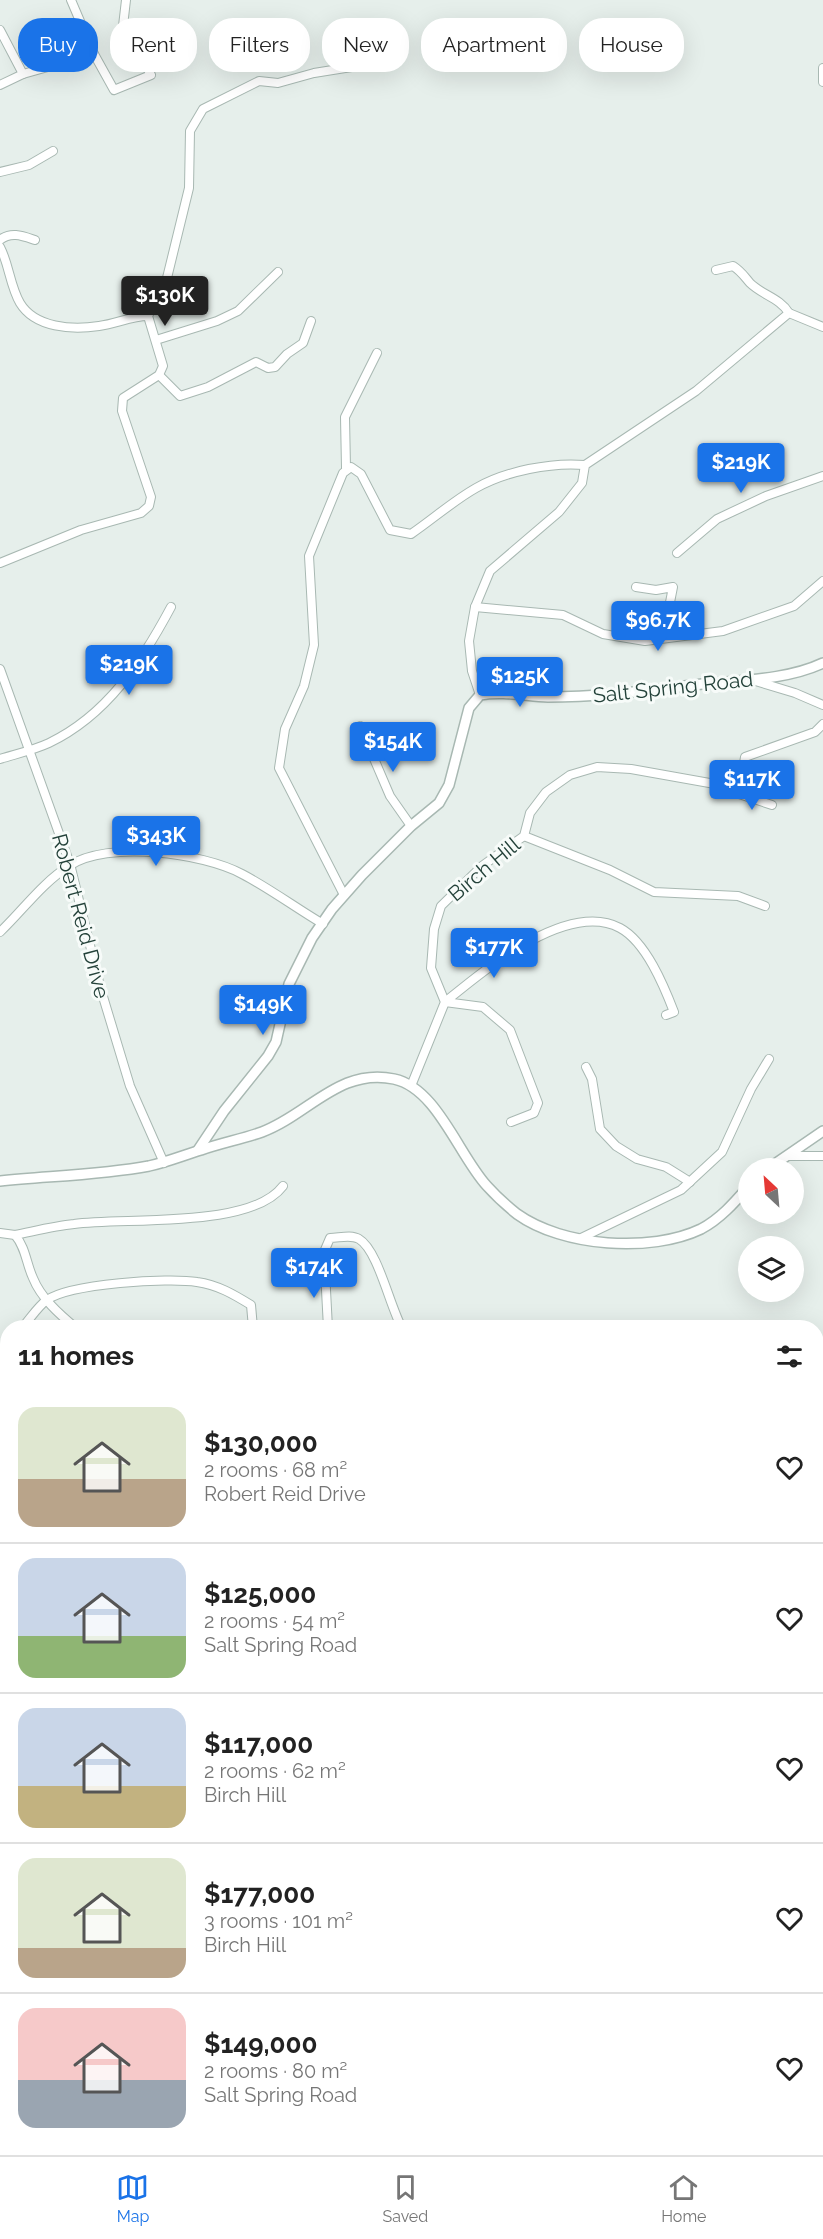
<!DOCTYPE html>
<html lang="en">
<head>
<meta charset="utf-8">
<style>
  body { margin:0; font-family:Raleway,sans-serif; background:#f6f6f6; color:#222; height:100vh; display:flex; flex-direction:column; font-size:22px; white-space:nowrap }
  * { box-sizing:border-box; margin:0 }
  p { font-size:20px; color:#767676 }
  .icon { flex:none; width:33px; height:33px; fill:none; stroke:currentColor; stroke-width:2; stroke-linecap:round; stroke-linejoin:round }
  .map { position:relative; flex:1; overflow:hidden }
  .sheet { position:absolute; left:0px; top:1320px; width:824px; height:836px; display:flex; flex-direction:column; background:#fff; border-radius:24px 24px 0 0; box-shadow:0 6px 24px #0002 }
  .sheet>* { flex:none }
  .guide { position:absolute; left:18px; top:18px; width:788px; height:54px; display:flex; gap:12px }
  .needle { width:39px; rotate:334deg }
  .buttons { position:absolute; left:738px; top:1158px; display:grid; gap:12px }
  .buttons a { display:grid; place-items:center; width:66px; height:66px; border-radius:50%; background:#fff; box-shadow:0 6px 24px #0002; font-size:30px }
  .price { position:absolute; translate:-50% -51px; padding:0 14px; border-radius:6px; background:#1a73e8; color:#fff; font-size:20px; line-height:39px; filter:drop-shadow(0 2px 3px #0008) }
  .price::after { content:''; position:absolute; left:50%; top:36px; width:18px; height:14px; margin-left:-9px; background:inherit; clip-path:polygon(0 0,100% 0,50% 100%) }
  .price.current { background:#222; color:#fff }
  ul { padding:0; list-style:none }
  li { display:flex; align-items:center; gap:18px; height:150px; padding:0 18px }
  li+li { border-top:2px solid #e0e0e0 }
  li span { display:grid; place-items:center; flex:none; width:168px; height:120px; border-radius:18px; color:#555 }
  li>.icon { margin-inline-start:auto }
  span .icon { width:72px; height:72px; fill:#fffc; stroke-width:1 }
  li b { font-size:26px }
  h2 { display:flex; justify-content:space-between; align-items:center; height:72px; padding:0 18px; font-size:26px }
  .chip { padding:0 21px; border-radius:24px; background:#fff; box-shadow:0 6px 24px #0002; font-size:21px; line-height:54px }
  .chip.current { background:#1a73e8; color:#fff }
  .tab-bar { display:flex; justify-content:space-around; align-items:center; height:84px; border-top:2px solid #e0e0e0; background:#fff; font-size:16px; color:#767676 }
  .tab-bar a { display:grid; justify-items:center; gap:3px }
  .tab-bar .current { color:#1a73e8 }
  .map>svg:first-child { display:block }
</style>
</head>
<body>
<div class="map">
<svg width="823" height="2155" viewBox="0 0 823 2155">
  <rect width="100%" height="100%" fill="#e6efeb"/>
  <g fill="none" stroke-linecap="round" stroke-linejoin="round">
    <g stroke="#a8b8b2" stroke-width="10">
      <g id="minor">
        <path d="M71 0 94 54 114 90 151 75 123 26 126 0"/>
        <path d="M0 30 23 74"/>
        <path d="M823 68V82"/>
        <path d="M0 85 23 74 94 54"/>
        <path d="M0 172 29 165 53 151"/>
        <path d="M0 240C11 231 23 236 35 240"/>
        <path d="M0 247C9 264 10 286 20 303 35 328 72 330 99 326 116 324 131 316 148 316"/>
        <path d="M716 270 733 266C741 271 744 276 750 283 762 295 780 298 789 313"/>
        <path d="M156 340 217 321 238 311 278 272"/>
        <path d="M159 375 180 396 208 387 256 362 268 368 275 367 287 354 303 343 311 321"/>
        <path d="M346 468 345 417 377 353"/>
        <path d="M677 553 717 519 766 496 823 476"/>
        <path d="M0 563 81 530 141 513 149 506 151 497 122 411 123 398 159 375 163 366 148 316 166 282 189 188 190 131 203 109 259 81 278 83 314 73 364 65"/>
        <path d="M636 587 656 590 673 587 663 638"/>
        <path d="M475 607 563 615 603 634 645 641 723 631 794 606 823 581"/>
        <path d="M0 669 70 864 101 990 130 1086 164 1163"/>
        <path d="M752 680 795 693 823 705"/>
        <path d="M480 695 472 671 469 641 475 607 490 571 559 512 582 483 585 465 696 391 789 313 823 327"/>
        <path d="M360 726 390 796 411 826"/>
        <path d="M0 759C16 754 34 750 49 743 107 715 141 663 171 607"/>
        <path d="M739 794 772 805"/>
        <path d="M524 836 610 870 654 892 738 896 765 906"/>
        <path d="M344 895 279 768 285 729 304 686 314 645 309 556 343 473 351 467 361 474 390 530 411 534C433 519 453 501 476 488 506 471 551 462 585 465"/>
        <path d="M0 932C23 910 42 883 69 866 107 840 203 853 242 874 269 888 296 908 323 924"/>
        <path d="M586 1067 592 1079 600 1129 616 1146 637 1159 666 1167 690 1182"/>
        <path d="M411 1086 445 1002 431 968 434 929 441 906 482 866 524 836 530 813 546 792 570 775 597 767 631 769 715 784 739 794 745 757 815 732 823 724"/>
        <path d="M511 1122 534 1113 538 1103 510 1030 483 1007 445 1002C483 971 567 900 620 928 646 942 664 986 674 1012L666 1015"/>
        <path d="M788 1156H823"/>
        <path d="M0 1233 15 1235C26 1248 26 1263 33 1278 41 1298 59 1314 76 1328"/>
        <path d="M15 1235C35 1231 54 1226 74 1224 126 1217 251 1229 283 1186"/>
        <path d="M581 1238 681 1190 722 1152 751 1089 769 1059"/>
        <path d="M22 1328C30 1319 38 1306 47 1300 69 1284 169 1277 197 1282 218 1285 233 1294 251 1305L253 1328"/>
        <path d="M328 1328 324 1252 330 1238C339 1238 351 1234 359 1239 378 1250 390 1307 402 1328"/>
        <path d="M0 1354 8 1345"/>
        <path d="M0 1505 8 1500"/>
        <path d="M0 1614 8 1609"/>
        <path d="M0 1743 4 1756 6 1796"/>
        <path d="M816 1785 823 1784"/>
        <path d="M816 1818 823 1821"/>
        <path d="M816 1877 823 1876"/>
        <path d="M816 1951 823 1913"/>
        <path d="M0 1976 8 1980"/>
        <path d="M816 2031 823 2032"/>
        <path d="M816 2101 823 2102"/>
        <path d="M196 2148 200 2155"/>
        <path d="M293 2148 295 2155"/>
        <path d="M8 2155H32"/>
        <path d="M534 2155 536 2148"/>
        <path d="M727 2155 734 2148"/>
      </g>
    </g>
    <g stroke="#a8b8b2" stroke-width="12">
      <g id="tertiary">
        <path d="M198 1150 224 1111 268 1056 276 1042 289 984 312 938 332 909 362 875 411 826 439 803 449 785 469 708 480 695C503 691 525 696 548 697 600 697 650 690 702 684 741 680 787 680 823 663"/>
        <path d="M769 1168 823 1131"/>
        <path d="M0 1181C49 1176 101 1175 149 1166 167 1162 184 1155 201 1150 221 1143 242 1139 262 1132 308 1115 340 1067 394 1079 437 1088 459 1156 487 1186 496 1196 507 1206 517 1214 563 1247 651 1253 701 1229 720 1219 734 1203 748 1187"/>
        <path d="M816 1692 823 1693"/>
        <path d="M148 2155 161 2148"/>
      </g>
    </g>
    <use href="#minor" stroke="#fff" stroke-width="8"/>
    <use href="#tertiary" stroke="#fff" stroke-width="9"/>
  </g>
  <g text-anchor="middle" dominant-baseline="central" stroke-width="6" stroke-linejoin="round" paint-order="stroke">
    <g font-size="21" fill="#24423a" stroke="#f7fbf9">
      <text transform="translate(673 687) rotate(-6)">Salt Spring Road</text>
      <text transform="translate(484 869) rotate(-40)">Birch Hill</text>
      <text transform="translate(81 916) rotate(75)">Robert Reid Drive</text>
    </g>
  </g>
</svg>
<div class="buttons">
<a><svg class="needle" viewBox="-14 -14 28 28"><path d="M0-13l5 13h-10z" fill="#e53935"/><path d="M0 13l5-13h-10z" fill="#767676"/></svg></a>
<a><svg class="icon" aria-label="layers" viewBox="0 0 24 24"><path d="M12 4l9 5-9 5-9-5zM3 14l9 5 9-5"/></svg></a>
</div>
<b class="price current" style="left:165px;top:327px">$130K</b>
<b class="price" style="left:741px;top:494px">$219K</b>
<b class="price" style="left:658px;top:652px">$96.7K</b>
<b class="price" style="left:129px;top:696px">$219K</b>
<b class="price" style="left:520px;top:708px">$125K</b>
<b class="price" style="left:393px;top:773px">$154K</b>
<b class="price" style="left:752px;top:811px">$117K</b>
<b class="price" style="left:156px;top:867px">$343K</b>
<b class="price" style="left:494px;top:979px">$177K</b>
<b class="price" style="left:263px;top:1036px">$149K</b>
<b class="price" style="left:314px;top:1299px">$174K</b>
<div class="guide">
<a class="chip current">Buy</a>
<a class="chip">Rent</a>
<a class="chip">Filters</a>
<a class="chip">New</a>
<a class="chip">Apartment</a>
<a class="chip">House</a>
</div>
<section class="sheet">
<h2>11 homes<svg class="icon" aria-label="filters" viewBox="0 0 24 24"><path d="M4 7h16M4 17h16"/><circle cx="9" cy="7" r="2"/><circle cx="15" cy="17" r="2"/></svg></h2>
<ul>
<li><span style="background:linear-gradient(#dfe7d0 60%,#b9a48a 0)"><svg class="icon" aria-label="home" viewBox="0 0 24 24"><path d="M3 11l9-7 9 7M6 9v11h12V9"/></svg></span><div><b>$130,000</b><p>2 rooms · 68 m²</p><p>Robert Reid Drive</p></div><svg class="icon" aria-label="heart" viewBox="0 0 24 24"><path d="M12 20l-8-8c-3-5 5-10 8-4 3-6 11-1 8 4z"/></svg></li>
<li><span style="background:linear-gradient(#c9d6e8 65%,#8fb573 0)"><svg class="icon" aria-label="home" viewBox="0 0 24 24"><path d="M3 11l9-7 9 7M6 9v11h12V9"/></svg></span><div><b>$125,000</b><p>2 rooms · 54 m²</p><p>Salt Spring Road</p></div><svg class="icon" aria-label="heart" viewBox="0 0 24 24"><path d="M12 20l-8-8c-3-5 5-10 8-4 3-6 11-1 8 4z"/></svg></li>
<li><span style="background:linear-gradient(#c9d6e8 65%,#c2b280 0)"><svg class="icon" aria-label="home" viewBox="0 0 24 24"><path d="M3 11l9-7 9 7M6 9v11h12V9"/></svg></span><div><b>$117,000</b><p>2 rooms · 62 m²</p><p>Birch Hill</p></div><svg class="icon" aria-label="heart" viewBox="0 0 24 24"><path d="M12 20l-8-8c-3-5 5-10 8-4 3-6 11-1 8 4z"/></svg></li>
<li><span style="background:linear-gradient(#dfe7d0 75%,#b9a48a 0)"><svg class="icon" aria-label="home" viewBox="0 0 24 24"><path d="M3 11l9-7 9 7M6 9v11h12V9"/></svg></span><div><b>$177,000</b><p>3 rooms · 101 m²</p><p>Birch Hill</p></div><svg class="icon" aria-label="heart" viewBox="0 0 24 24"><path d="M12 20l-8-8c-3-5 5-10 8-4 3-6 11-1 8 4z"/></svg></li>
<li><span style="background:linear-gradient(#f6c9c9 60%,#9aa5b1 0)"><svg class="icon" aria-label="home" viewBox="0 0 24 24"><path d="M3 11l9-7 9 7M6 9v11h12V9"/></svg></span><div><b>$149,000</b><p>2 rooms · 80 m²</p><p>Salt Spring Road</p></div><svg class="icon" aria-label="heart" viewBox="0 0 24 24"><path d="M12 20l-8-8c-3-5 5-10 8-4 3-6 11-1 8 4z"/></svg></li>
</ul>
</section>
</div>
<nav class="tab-bar">
<a class="current"><svg class="icon" aria-label="map" viewBox="0 0 24 24"><path d="M3 6l6-2 6 2 6-2v14l-6 2-6-2-6 2zM9 4v14M15 6v14"/></svg>Map</a>
<a><svg class="icon" aria-label="saved" viewBox="0 0 24 24"><path d="M7 4h10v16l-5-4-5 4z"/></svg>Saved</a>
<a><svg class="icon" aria-label="home" viewBox="0 0 24 24"><path d="M3 11l9-7 9 7M6 9v11h12V9"/></svg>Home</a>
</nav>
</body>
</html>
